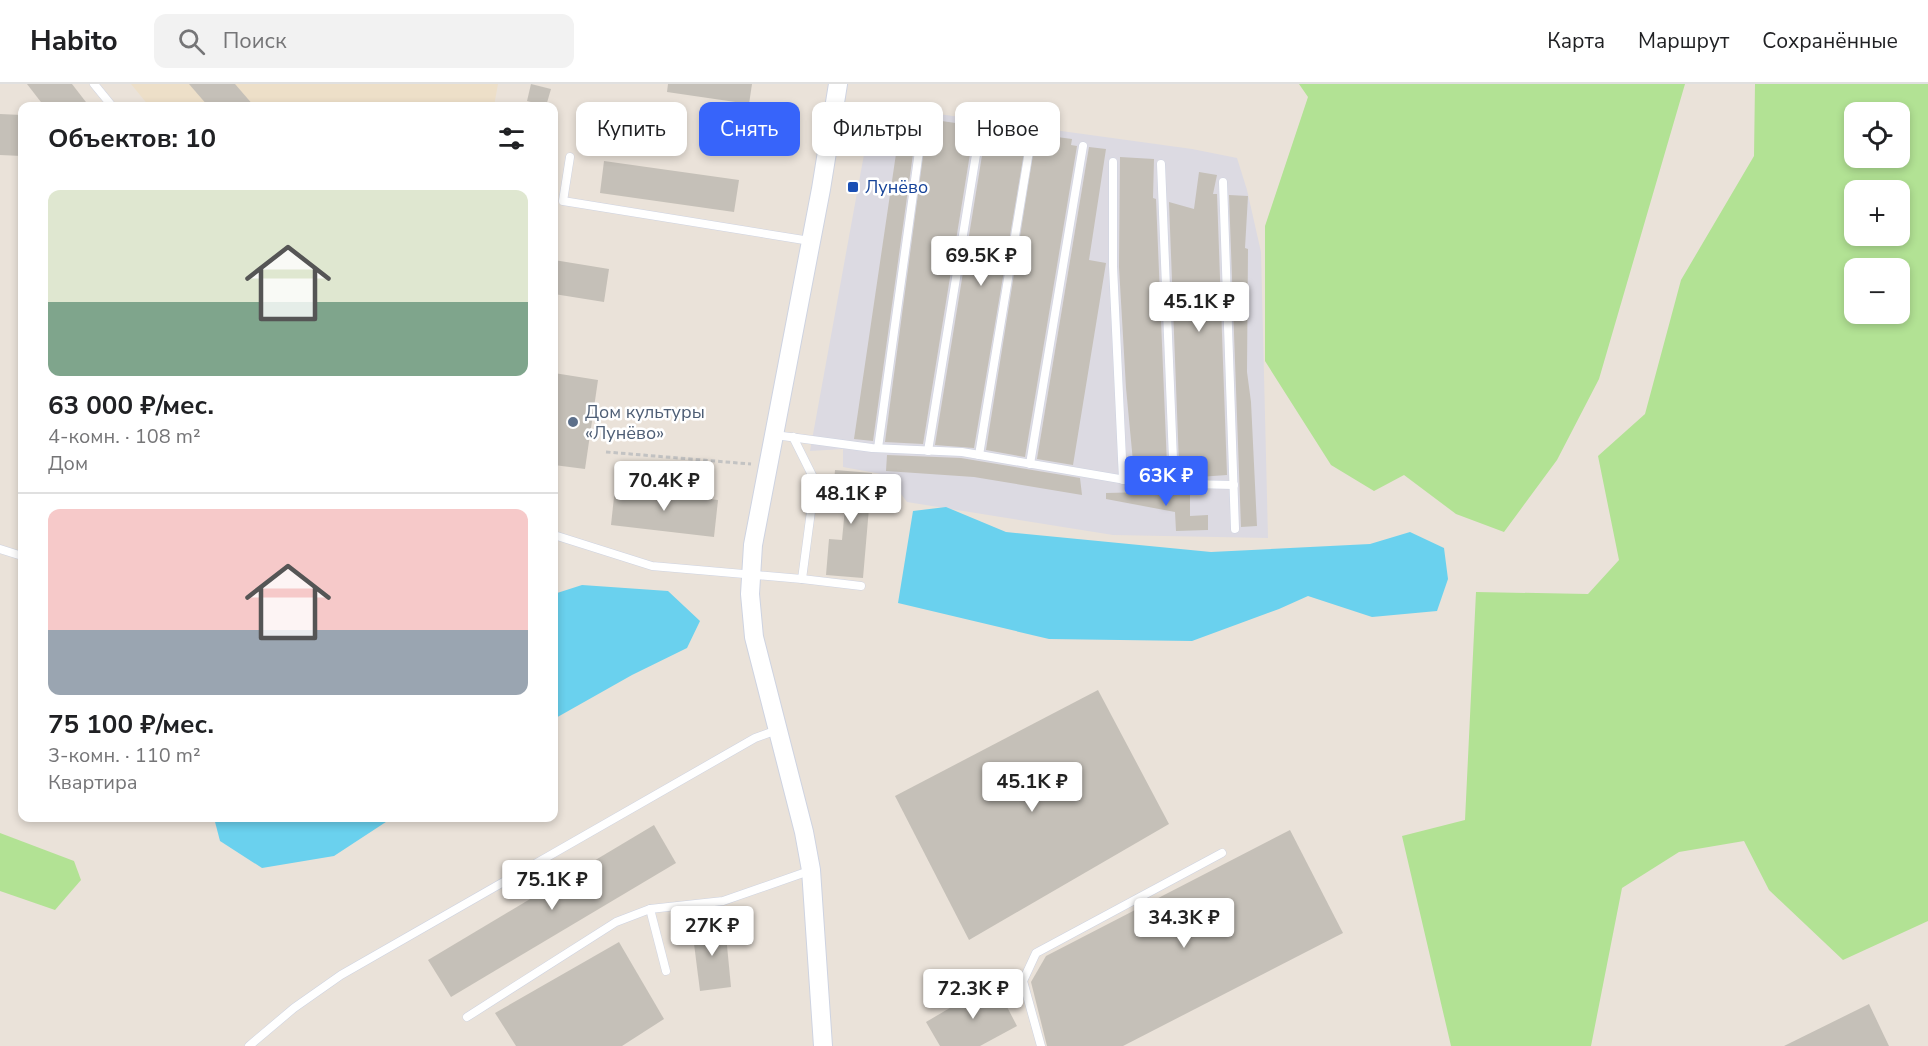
<!DOCTYPE html>
<html lang="ru">
<head>
<meta charset="utf-8">
<style>
  body { margin:0; font-family:"Nunito Sans",sans-serif; background:#f2f2f2; color:#202124; height:100vh; display:flex; flex-direction:column; font-size:22px; white-space:nowrap }
  * { box-sizing:border-box; margin:0 }
  p { font-size:20px; color:#757577 }
  .icon { flex:none; width:33px; height:33px; fill:none; stroke:currentColor; stroke-width:2; stroke-linecap:round; stroke-linejoin:round }
  .map { position:relative; flex:1; overflow:hidden }
  .details { position:absolute; left:18px; top:18px; width:540px; height:720px; display:flex; flex-direction:column; background:#fff; border-radius:12px; box-shadow:0 3px 9px #0003 }
  .details>* { flex:none }
  .guide { position:absolute; left:576px; top:18px; width:570px; height:54px; display:flex; gap:12px }
  .tools { position:absolute; left:1844px; top:18px; display:grid; gap:12px }
  .tools a { display:grid; place-items:center; width:66px; height:66px; border-radius:12px; background:#fff; box-shadow:0 3px 9px #0003; font-size:30px }
  .price { position:absolute; translate:-50% -51px; padding:0 14px; border-radius:6px; background:#fff; color:#222; font-size:20px; line-height:39px; filter:drop-shadow(0 2px 3px #0008) }
  .price::after { content:''; position:absolute; left:50%; top:36px; width:18px; height:14px; margin-left:-9px; background:inherit; clip-path:polygon(0 0,100% 0,50% 100%) }
  .price.selected { background:#3764fa; color:#fff }
  ul { padding:0; list-style:none }
  li { display:grid; align-content:center; gap:12px; height:318px; padding:0 30px }
  li+li { border-top:2px solid #e0e0e0 }
  li span { display:grid; place-items:center; height:186px; border-radius:12px; color:#555 }
  li>.icon { margin-inline-start:auto }
  span .icon { width:108px; height:108px; fill:#fffc; stroke-width:1 }
  li b { font-size:26px }
  h2 { display:flex; justify-content:space-between; align-items:center; height:72px; padding:0 30px; font-size:26px }
  .chip { padding:0 21px; border-radius:12px; background:#fff; box-shadow:0 3px 9px #0003; font-size:21px; line-height:54px }
  .chip.selected { background:#3764fa; color:#fff }
  header { display:flex; align-items:center; gap:36px; box-sizing:border-box; height:84px; padding:0 30px; background:#fff; border-bottom:2px solid #e0e0e0 }
  header strong { font-size:28px }
  nav { display:flex; gap:33px; margin-inline-start:auto; font-size:21px }
  .search { width:420px; height:54px; background:#f2f2f2; display:flex; align-items:center; gap:15px; box-sizing:border-box; padding:0 21px; border-radius:12px; color:#757577; font-size:22px }
  .map>svg:first-child { display:block }
</style>
</head>
<body>
<header>
<strong>Habito</strong>
<div class="search"><svg class="icon" aria-label="search" viewBox="0 0 24 24"><circle cx="10" cy="10" r="6"/><path d="M15 15l6 6"/></svg>Поиск</div>
<nav><a>Карта</a><a>Маршрут</a><a>Сохранённые</a></nav>
</header>
<div class="map">
<svg width="1928" height="962" viewBox="0 0 1928 962">
  <rect width="100%" height="100%" fill="#eae2d9"/>
  <path fill="#dcdae2" d="M873 21 1192 65 1237 74 1247 106 1261 168 1268 454 1113 451 907 418 887 391 843 383V365L810 367Z"/>
  <path fill="#eddfc8" d="M131 0H498L494 22H149Z"/>
  <g fill="#b2e294" fill-rule="evenodd">
    <path d="M1299 0H1685L1599 295 1557 376 1504 448 1456 430 1404 391 1374 407 1331 381 1265 277V142L1308 13Z"/>
    <path d="M1755 0H1928V837L1843 876 1769 806 1744 757 1679 768 1622 804 1591 962H1451L1402 752 1465 736 1476 508 1588 510 1619 476 1598 372 1645 330 1681 196 1754 72ZM1899 28V74H1854V28ZM1899 106V152H1854V106ZM1854 184H1899V230H1854Z"/>
    <path d="M0 749 74 777 81 796 55 826 0 807Z"/>
  </g>
  <g fill="#6ad1ee">
    <path d="M946 423 1006 448 1211 468 1370 460 1410 448 1444 464 1448 495 1437 527 1372 533 1308 512 1279 525 1192 557 1049 555 898 519 913 427Z"/>
    <path d="M582 501 668 507 700 537 687 564 632 591 554 635V510Z"/>
    <path d="M214 734H392L334 772 262 784 220 757Z"/>
  </g>
  <g fill="#c5c0b8">
    <path d="M27 0H72L89 22H44Z"/>
    <path d="M189 0H235L254 22H208Z"/>
    <path d="M531 0 551 5 546 22 527 17Z"/>
    <path d="M668 0H752L749 20 667 8Z"/>
    <path d="M902 29 917 31V34H918L873 357 854 355Z"/>
    <path d="M0 30 22 31V72L0 71Z"/>
    <path d="M928 35 976 42 974 45 923 360 885 358Z"/>
    <path d="M985 43 1027 51 974 364 935 361 986 47Z"/>
    <path d="M1042 51 1072 55 1071 61 1077 62 1025 373 986 366 1036 52 1042 54Z"/>
    <path d="M1089 63 1106 65 1089 176 1106 179 1073 381 1037 375Z"/>
    <path d="M1120 73 1154 75 1153 114 1156 115 1167 382 1134 388 1126 304 1119 183Z"/>
    <path d="M604 77 739 96 734 128 600 109Z"/>
    <path d="M1199 88 1217 91 1213 110H1217L1227 391 1185 394 1184 380H1179L1169 118 1194 125Z"/>
    <path d="M1229 111 1248 112 1245 164 1248 165 1247 288 1251 318 1257 442 1241 443Z"/>
    <path d="M554 176 609 185 604 218 554 210Z"/>
    <path d="M554 289 598 296 585 385 554 381Z"/>
    <path d="M887 371 961 374 1080 394 1082 411 974 393 886 387Z"/>
    <path d="M835 386 872 389 863 494 826 491 829 455 842 456 846 413 833 412Z"/>
    <path d="M615 404 718 416 714 453 611 441Z"/>
    <path d="M1190 407V432L1208 431V446L1176 447 1175 428 1106 415V409Z"/>
    <path d="M1098 606 1169 740 969 856 895 712Z"/>
    <path d="M654 741 676 779 451 913 428 876Z"/>
    <path d="M1290 746 1343 849 1123 962H1047L1031 898 1046 872Z"/>
    <path d="M725 841 731 903 700 907 692 844Z"/>
    <path d="M619 858 664 935 622 962H516L495 929Z"/>
    <path d="M994 898 1017 942 980 962H940L926 938Z"/>
    <path d="M1869 920 1889 962H1784Z"/>
  </g>
  <g fill="none" stroke-linecap="round" stroke-linejoin="round">
    <g stroke="#ced3e1" stroke-width="9">
      <g id="service">
        <path d="M94 0 112 22"/>
        <path d="M570 73 563 117 810 157"/>
        <path d="M1113 78V182L1123 396"/>
        <path d="M1161 80 1174 400"/>
        <path d="M1223 98 1235 445"/>
        <path d="M775 351 872 364 962 368 1143 399 1234 401"/>
        <path d="M878 364 923 38"/>
        <path d="M928 367 980 46"/>
        <path d="M979 371 1031 55"/>
        <path d="M1030 380 1083 62"/>
        <path d="M554 451 652 482 802 495 815 397 793 353"/>
        <path d="M0 465 22 472"/>
        <path d="M802 495 861 502"/>
        <path d="M650 825 666 887"/>
        <path d="M467 933 616 838 650 825 723 817 809 787"/>
        <path d="M249 962 294 924 341 891 755 654 777 646"/>
        <path d="M1041 962 1023 897 1036 869 1222 769"/>
      </g>
    </g>
    <g stroke="#ced3e1" stroke-width="20">
      <path id="tertiary" d="M823 962 811 786 804 748 754 553 750 510 753 461 821 105 838 0"/>
    </g>
    <path stroke="#c3c3c3" stroke-width="3" stroke-dasharray="4.5 3" stroke-linecap="butt" d="M606 368 751 380"/>
    <use href="#service" stroke="#fff" stroke-width="8"/>
    <use href="#tertiary" stroke="#fff" stroke-width="18"/>
  </g>
  <rect fill="#1a4fb4" stroke="#fff" stroke-width="2" x="847" y="97" width="12" height="12" rx="3"/>
  <circle fill="#5c6f8a" stroke="#fff" stroke-width="2" cx="573" cy="338" r="6"/>
  <g text-anchor="middle" dominant-baseline="central" stroke-width="5" stroke-linejoin="round" paint-order="stroke">
    <g font-size="18" fill="#164399" stroke="#fff" text-anchor="start">
      <text x="865" y="103">Лунёво</text>
    </g>
    <g font-size="18" fill="#4e5e75" stroke="#fff" text-anchor="start">
      <text x="585" y="328">Дом культуры<tspan x="585" dy="21">«Лунёво»</tspan></text>
    </g>
  </g>
</svg>
<div class="tools">
<a><svg class="icon" aria-label="locate" viewBox="0 0 24 24"><circle cx="12" cy="12" r="6"/><path d="M12 2v4M12 18v4M2 12h4M18 12h4"/></svg></a>
<a>+</a>
<a>−</a>
</div>
<b class="price" style="left:981px;top:203px">69.5K ₽</b>
<b class="price" style="left:1199px;top:249px">45.1K ₽</b>
<b class="price selected" style="left:1166px;top:423px">63K ₽</b>
<b class="price" style="left:664px;top:428px">70.4K ₽</b>
<b class="price" style="left:851px;top:441px">48.1K ₽</b>
<b class="price" style="left:1032px;top:729px">45.1K ₽</b>
<b class="price" style="left:552px;top:827px">75.1K ₽</b>
<b class="price" style="left:1184px;top:865px">34.3K ₽</b>
<b class="price" style="left:712px;top:873px">27K ₽</b>
<b class="price" style="left:973px;top:936px">72.3K ₽</b>
<div class="guide">
<a class="chip">Купить</a>
<a class="chip selected">Снять</a>
<a class="chip">Фильтры</a>
<a class="chip">Новое</a>
</div>
<section class="details">
<h2>Объектов: 10<svg class="icon" aria-label="filters" viewBox="0 0 24 24"><path d="M4 7h16M4 17h16"/><circle cx="9" cy="7" r="2"/><circle cx="15" cy="17" r="2"/></svg></h2>
<ul>
<li><span style="background:linear-gradient(#dfe7d0 60%,#7fa58c 0)"><svg class="icon" aria-label="home" viewBox="0 0 24 24"><path d="M3 11l9-7 9 7M6 9v11h12V9"/></svg></span><div><b>63 000 ₽/мес.</b><p>4-комн. · 108 m²</p><p>Дом</p></div></li>
<li><span style="background:linear-gradient(#f6c9c9 65%,#9aa5b1 0)"><svg class="icon" aria-label="home" viewBox="0 0 24 24"><path d="M3 11l9-7 9 7M6 9v11h12V9"/></svg></span><div><b>75 100 ₽/мес.</b><p>3-комн. · 110 m²</p><p>Квартира</p></div></li>
</ul>
</section>
</div>
</body>
</html>
